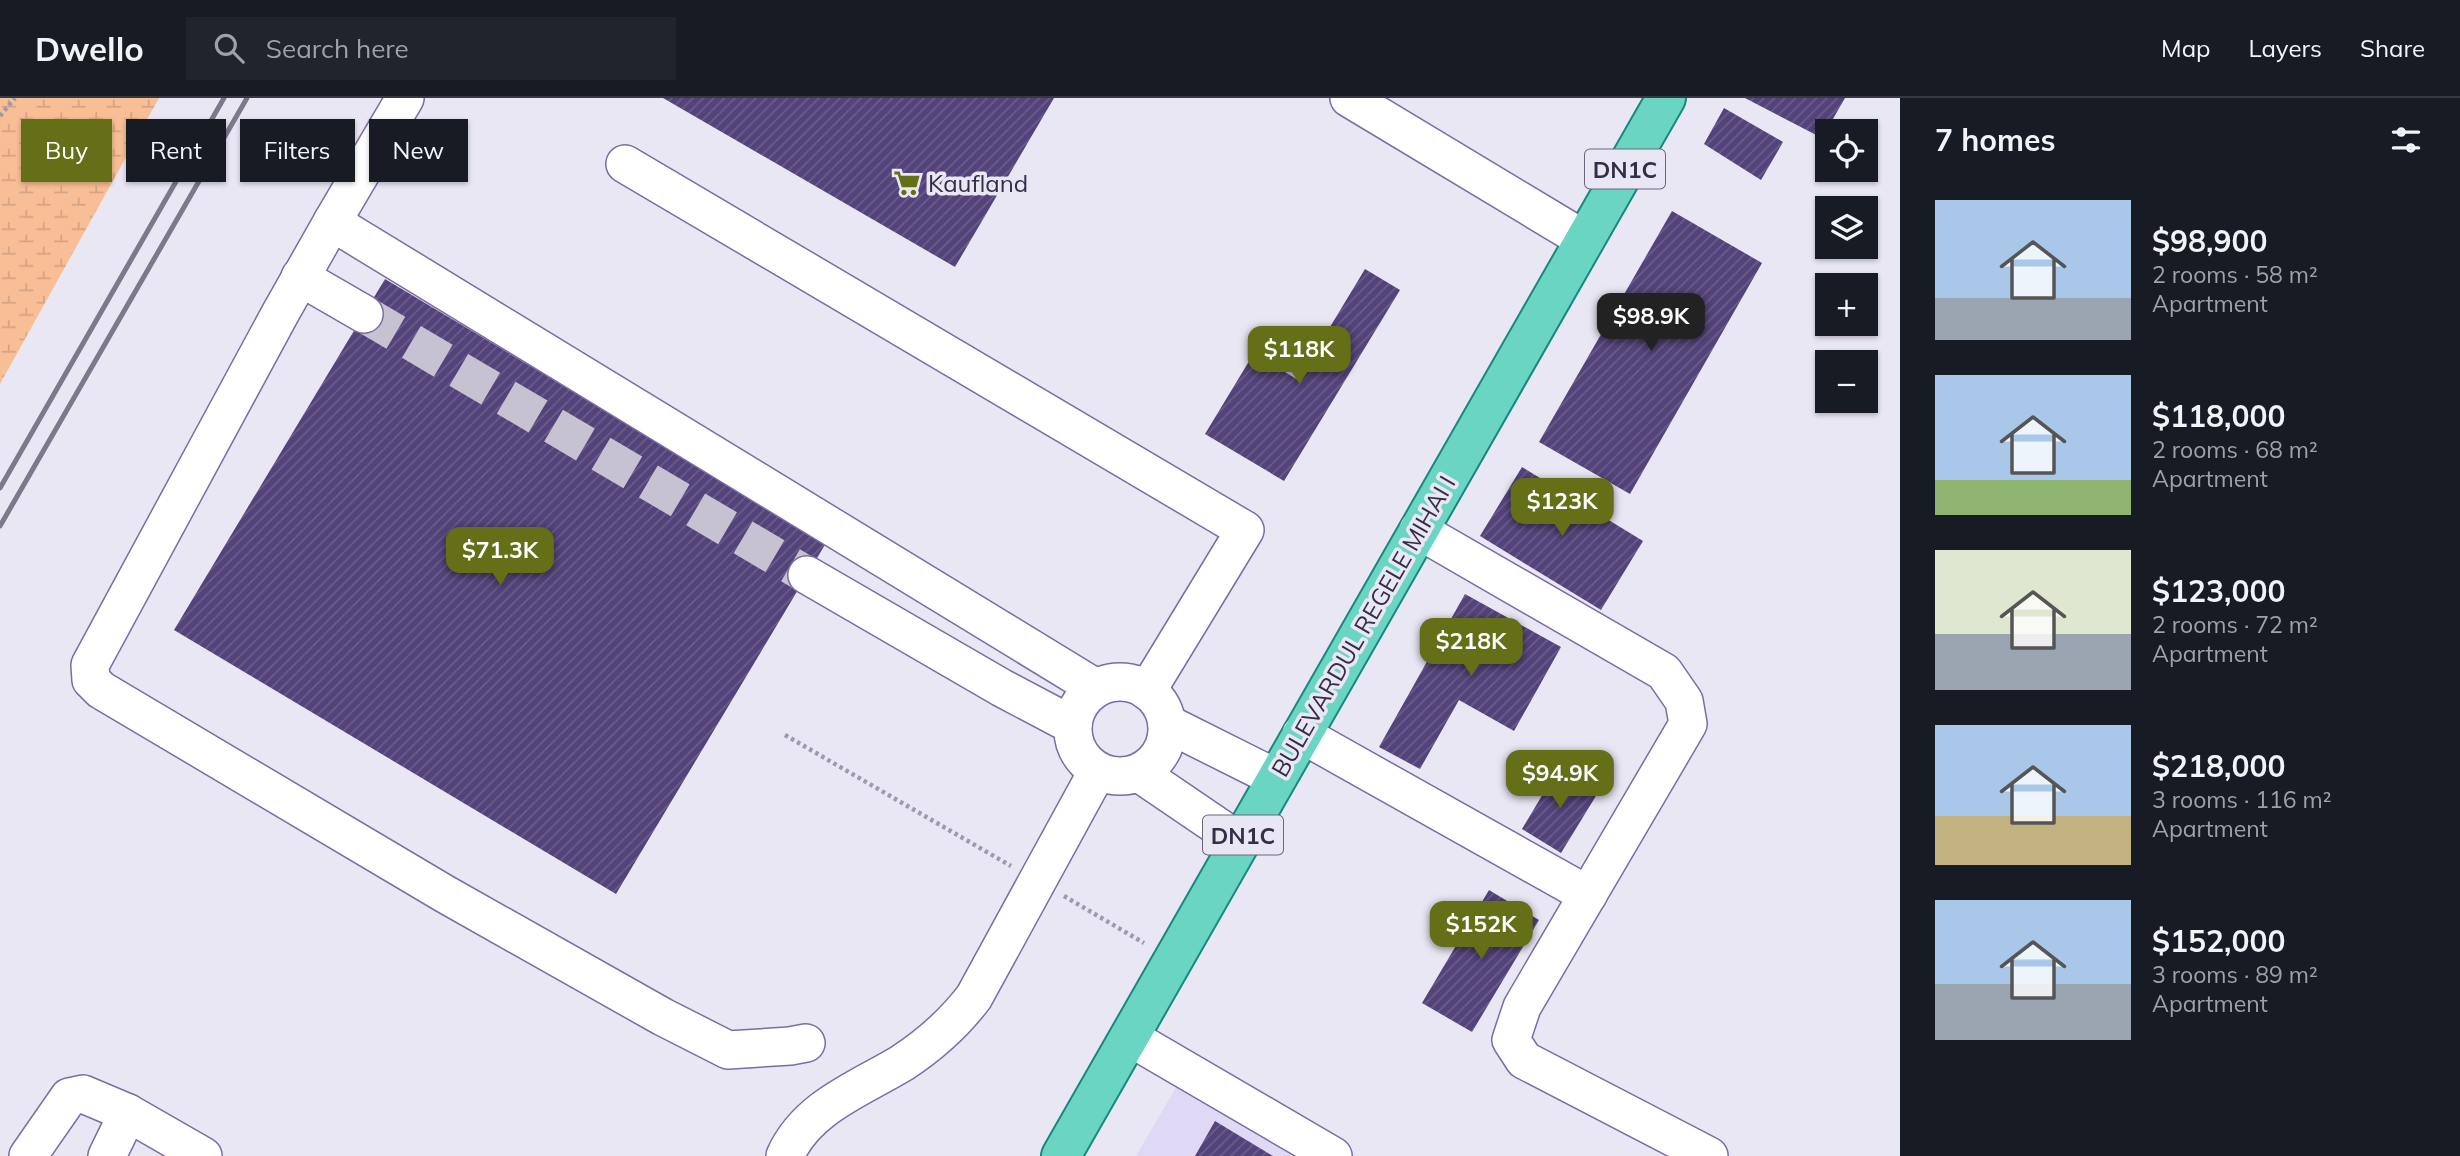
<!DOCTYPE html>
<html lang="en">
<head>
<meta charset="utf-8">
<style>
  body { margin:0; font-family:Mulish,sans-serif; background:#20242c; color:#f1f3f6; height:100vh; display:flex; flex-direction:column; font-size:26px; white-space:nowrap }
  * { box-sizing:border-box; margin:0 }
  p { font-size:23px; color:#9ea1a6 }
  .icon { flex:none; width:38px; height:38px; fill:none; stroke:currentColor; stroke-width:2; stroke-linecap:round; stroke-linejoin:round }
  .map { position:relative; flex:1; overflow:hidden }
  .panel { display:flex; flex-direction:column; background:#171b24; width:560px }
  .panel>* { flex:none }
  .guide { position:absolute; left:21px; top:21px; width:665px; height:63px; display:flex; gap:14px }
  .tools { position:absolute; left:1815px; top:21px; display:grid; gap:14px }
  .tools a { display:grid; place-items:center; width:63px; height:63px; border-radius:0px; background:#171b24; box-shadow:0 2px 5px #0004; font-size:35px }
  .price { position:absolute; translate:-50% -60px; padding:0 16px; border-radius:14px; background:#646f18; color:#fff; font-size:23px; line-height:46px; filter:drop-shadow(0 2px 4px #0008) }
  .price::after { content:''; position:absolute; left:50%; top:42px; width:21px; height:16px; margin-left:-10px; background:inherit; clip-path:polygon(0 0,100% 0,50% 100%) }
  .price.selected { background:#222; color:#fff }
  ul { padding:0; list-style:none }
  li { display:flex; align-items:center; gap:21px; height:175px; padding:0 35px }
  li span { display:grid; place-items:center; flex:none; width:196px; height:140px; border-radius:0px; color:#555 }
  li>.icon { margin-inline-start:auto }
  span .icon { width:84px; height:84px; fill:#fffc; stroke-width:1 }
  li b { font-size:30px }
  h2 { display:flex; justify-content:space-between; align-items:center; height:84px; padding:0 35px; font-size:30px }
  .pill { padding:0 24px; border-radius:0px; background:#171b24; box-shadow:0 2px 5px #0004; font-size:24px; line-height:63px }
  .pill.selected { background:#646f18; color:#fff }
  header { display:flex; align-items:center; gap:42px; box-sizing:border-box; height:98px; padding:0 35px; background:#171b24; border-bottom:2px solid #363941 }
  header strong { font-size:33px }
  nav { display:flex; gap:38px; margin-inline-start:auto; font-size:24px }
  .search { width:490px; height:63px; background:#20242c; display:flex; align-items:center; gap:18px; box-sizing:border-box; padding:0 24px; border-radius:0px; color:#9ea1a6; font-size:26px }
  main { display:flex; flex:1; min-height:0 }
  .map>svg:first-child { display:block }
</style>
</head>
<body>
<header>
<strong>Dwello</strong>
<div class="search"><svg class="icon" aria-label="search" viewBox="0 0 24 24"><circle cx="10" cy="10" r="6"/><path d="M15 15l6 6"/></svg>Search here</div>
<nav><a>Map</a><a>Layers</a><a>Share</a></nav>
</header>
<main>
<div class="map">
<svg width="1900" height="1058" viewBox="0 0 1900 1058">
  <defs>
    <pattern id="wetland-marsh" width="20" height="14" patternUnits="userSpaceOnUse" patternTransform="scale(1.75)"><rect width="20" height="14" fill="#f8be95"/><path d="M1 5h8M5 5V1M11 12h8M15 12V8" fill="none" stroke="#d5a482"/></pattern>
    <pattern id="building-hatch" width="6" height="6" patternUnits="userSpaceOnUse" patternTransform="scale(1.75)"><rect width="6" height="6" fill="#54437a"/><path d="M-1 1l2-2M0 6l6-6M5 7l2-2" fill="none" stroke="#6a5c8a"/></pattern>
  </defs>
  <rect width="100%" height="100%" fill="#eae7f5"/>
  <path fill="#e0d9f6" d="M1176 989 1293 1058H1136Z"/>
  <path fill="url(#wetland-marsh)" d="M0 0H159L0 286Z"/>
  <g fill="url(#building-hatch)">
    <path d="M663 0H1054L955 169Z"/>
    <path d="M1745 0H1845L1822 40Z"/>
    <path d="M1724 10 1783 44 1761 82 1704 46Z"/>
    <path d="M1672 113 1762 165 1630 396 1539 344Z"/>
    <path d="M1365 171 1400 192 1284 383 1205 336 1254 255 1298 282Z"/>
    <path d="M385 181 826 445 616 796 174 532Z"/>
    <path d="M1522 369 1643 443 1601 512 1480 438Z"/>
    <path d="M1465 496 1561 549 1514 633 1459 602 1420 671 1379 649Z"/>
    <path d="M1559 669 1599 693 1561 755 1522 731Z"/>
    <path d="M1489 792 1539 822 1472 934 1422 905Z"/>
    <path d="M1215 1023 1273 1058H1195Z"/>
  </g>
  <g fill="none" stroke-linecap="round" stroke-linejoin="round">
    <path stroke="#c6c2d2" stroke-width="37" stroke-dasharray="37 18" stroke-linecap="butt" d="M364 216 807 477"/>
    <g stroke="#7c6ca6" stroke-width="40">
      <g id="minor">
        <path d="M1349 0 1585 142"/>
        <path d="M625 66 1245 432 1147 593"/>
        <path d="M332 124 405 0"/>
        <path d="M300 179 364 216"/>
        <path d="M1418 432 1664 574 1684 603 1688 626 1522 909 1511 942 1524 962 1709 1058"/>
        <path d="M807 477 1002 590 1072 627"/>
        <circle cx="1120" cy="631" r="47"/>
        <path d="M1168 626 1276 680"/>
        <path d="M1301 636 1588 797"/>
        <path d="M1139 675 1239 743"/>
        <path d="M1129 939 1333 1058"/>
        <path d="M806 945 790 948 728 952 663 919 445 796 101 592 91 582 90 567 281 214 332 124 1096 590"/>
        <path d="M28 1058 69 999 83 996 128 1015 203 1058"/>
        <path d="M107 1058 128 1015"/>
        <path d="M785 1058C807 1009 859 991 902 965 928 948 955 924 974 899L1097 674"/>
      </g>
    </g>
    <g stroke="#18887f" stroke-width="42">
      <path id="major" d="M1061 1058 1666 0"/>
    </g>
    <g stroke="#9e9aac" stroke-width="4.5" stroke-dasharray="3.5 3.5" stroke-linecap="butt">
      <path d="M0 18 15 0"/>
      <path d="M785 637 1011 768"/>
      <path d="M1064 798 1144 845"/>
    </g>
    <use href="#minor" stroke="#fff" stroke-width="37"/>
    <use href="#major" stroke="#6bd5c4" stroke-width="38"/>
    <g stroke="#7d788c" stroke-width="5">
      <path d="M0 390 224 0"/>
      <path d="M0 428 247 0"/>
    </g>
  </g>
  <defs>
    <g id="supermarket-bare" transform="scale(2.1)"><path d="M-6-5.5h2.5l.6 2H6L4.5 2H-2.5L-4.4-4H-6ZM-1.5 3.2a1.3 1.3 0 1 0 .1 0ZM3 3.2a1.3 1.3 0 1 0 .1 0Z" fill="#646f18" stroke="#eae7f5" stroke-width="2.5" paint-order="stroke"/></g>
  </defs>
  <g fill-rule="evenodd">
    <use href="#supermarket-bare" x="907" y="85"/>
  </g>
  <g text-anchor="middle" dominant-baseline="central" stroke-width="7" stroke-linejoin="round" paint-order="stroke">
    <g fill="#eae7f5" stroke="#6b667b" stroke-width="2">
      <rect x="1585" y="51.5" width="80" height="39" rx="5"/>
      <rect x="1203" y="717.5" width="80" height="39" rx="5"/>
    </g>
    <g font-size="23" font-weight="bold" fill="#352e47">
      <text x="1625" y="71">DN1C</text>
      <text x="1243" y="737">DN1C</text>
    </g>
    <g font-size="24" fill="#352e47" stroke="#eae7f5" text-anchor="start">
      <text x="928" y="85">Kaufland</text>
    </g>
    <g font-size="24" fill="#352e47" stroke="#eae7f5">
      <text transform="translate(1363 528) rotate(-60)">BULEVARDUL REGELE MIHAI I</text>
    </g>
  </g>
</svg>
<div class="tools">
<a><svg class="icon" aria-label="locate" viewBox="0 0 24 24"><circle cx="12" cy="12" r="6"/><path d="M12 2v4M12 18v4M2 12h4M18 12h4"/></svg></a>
<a><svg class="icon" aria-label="layers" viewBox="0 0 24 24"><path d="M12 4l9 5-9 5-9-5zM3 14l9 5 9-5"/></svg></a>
<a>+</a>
<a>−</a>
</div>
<b class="price selected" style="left:1651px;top:255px">$98.9K</b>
<b class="price" style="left:1299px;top:288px">$118K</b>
<b class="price" style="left:1562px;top:440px">$123K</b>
<b class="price" style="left:500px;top:489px">$71.3K</b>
<b class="price" style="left:1471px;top:580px">$218K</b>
<b class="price" style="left:1560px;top:712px">$94.9K</b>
<b class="price" style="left:1481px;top:863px">$152K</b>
<div class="guide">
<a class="pill selected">Buy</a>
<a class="pill">Rent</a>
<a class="pill">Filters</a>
<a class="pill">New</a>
</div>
</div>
<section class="panel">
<h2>7 homes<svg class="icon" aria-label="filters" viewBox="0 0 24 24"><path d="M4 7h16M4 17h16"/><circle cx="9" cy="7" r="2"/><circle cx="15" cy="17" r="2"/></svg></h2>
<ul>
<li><span style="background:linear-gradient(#a9c7e8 70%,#9aa5b1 0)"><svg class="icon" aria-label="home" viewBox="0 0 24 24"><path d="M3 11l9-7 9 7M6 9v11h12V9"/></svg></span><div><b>$98,900</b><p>2 rooms · 58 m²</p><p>Apartment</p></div></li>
<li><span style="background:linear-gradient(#a9c7e8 75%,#8fb573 0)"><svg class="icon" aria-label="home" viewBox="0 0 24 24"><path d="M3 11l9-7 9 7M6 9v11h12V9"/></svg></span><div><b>$118,000</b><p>2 rooms · 68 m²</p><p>Apartment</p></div></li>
<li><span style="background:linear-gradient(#dfe7d0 60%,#9aa5b1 0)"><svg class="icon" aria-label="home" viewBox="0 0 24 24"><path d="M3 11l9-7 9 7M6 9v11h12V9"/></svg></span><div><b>$123,000</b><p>2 rooms · 72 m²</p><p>Apartment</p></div></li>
<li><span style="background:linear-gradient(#a9c7e8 65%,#c2b280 0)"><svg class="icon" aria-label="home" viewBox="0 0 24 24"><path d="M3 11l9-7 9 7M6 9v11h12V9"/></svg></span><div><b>$218,000</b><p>3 rooms · 116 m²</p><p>Apartment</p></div></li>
<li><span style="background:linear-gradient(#a9c7e8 60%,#9aa5b1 0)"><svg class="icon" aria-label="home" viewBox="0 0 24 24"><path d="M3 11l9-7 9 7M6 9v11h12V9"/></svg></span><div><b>$152,000</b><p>3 rooms · 89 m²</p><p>Apartment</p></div></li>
</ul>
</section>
</main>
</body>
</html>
